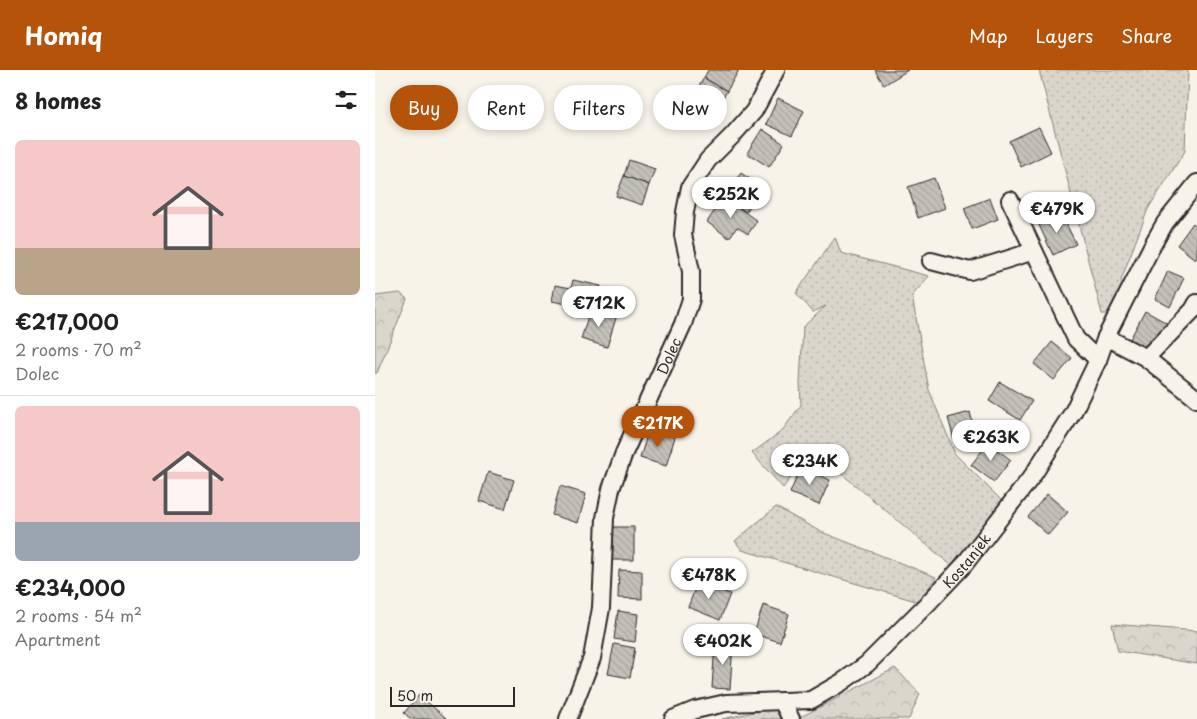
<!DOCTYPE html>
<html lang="en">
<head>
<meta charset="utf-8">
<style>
  body { margin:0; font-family:"Playpen Sans",sans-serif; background:#f6f6f6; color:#222; height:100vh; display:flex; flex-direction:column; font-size:19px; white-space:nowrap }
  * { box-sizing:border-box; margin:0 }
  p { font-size:16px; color:#767676 }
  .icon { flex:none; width:28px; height:28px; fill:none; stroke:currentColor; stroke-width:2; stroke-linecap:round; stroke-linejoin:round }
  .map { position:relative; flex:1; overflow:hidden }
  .details { display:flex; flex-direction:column; background:#fff; width:375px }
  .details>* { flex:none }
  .banner { position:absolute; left:15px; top:15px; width:475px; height:45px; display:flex; gap:10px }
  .scale { position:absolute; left:15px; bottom:12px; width:125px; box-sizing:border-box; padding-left:5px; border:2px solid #2b2b2b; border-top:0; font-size:14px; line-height:18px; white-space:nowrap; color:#2b2b2b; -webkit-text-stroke:4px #f7f3e8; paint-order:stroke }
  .price { position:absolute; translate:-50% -42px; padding:0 11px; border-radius:18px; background:#fff; color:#222; font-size:16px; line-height:32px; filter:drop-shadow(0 1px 2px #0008) }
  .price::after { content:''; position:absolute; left:50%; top:30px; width:15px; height:11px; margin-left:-8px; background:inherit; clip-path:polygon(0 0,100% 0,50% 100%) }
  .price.on { background:#b45309; color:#fff }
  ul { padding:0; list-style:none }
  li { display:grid; align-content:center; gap:10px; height:265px; padding:0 15px }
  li+li { border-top:1px solid #e0e0e0 }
  li span { display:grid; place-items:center; height:155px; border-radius:8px; color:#555 }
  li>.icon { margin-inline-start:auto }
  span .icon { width:90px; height:90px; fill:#fffc; stroke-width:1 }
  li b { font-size:21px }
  h2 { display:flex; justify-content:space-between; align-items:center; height:60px; padding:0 15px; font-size:21px }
  .pill { padding:0 18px; border-radius:22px; background:#fff; box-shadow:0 2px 8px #0003; font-size:18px; line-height:45px }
  .pill.on { background:#b45309; color:#fff }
  header { display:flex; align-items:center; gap:30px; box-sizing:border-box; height:70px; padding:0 25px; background:#b45309; color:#fff }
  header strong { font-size:24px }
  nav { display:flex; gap:28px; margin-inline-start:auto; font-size:18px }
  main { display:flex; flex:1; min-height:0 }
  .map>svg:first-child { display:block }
</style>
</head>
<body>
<header>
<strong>Homiq</strong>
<nav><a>Map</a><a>Layers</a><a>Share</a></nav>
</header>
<main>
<section class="details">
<h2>8 homes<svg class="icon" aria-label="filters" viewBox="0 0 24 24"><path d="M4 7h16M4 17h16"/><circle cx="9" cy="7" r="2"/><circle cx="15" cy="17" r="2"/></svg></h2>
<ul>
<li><span style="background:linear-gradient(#f6c9c9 70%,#b9a48a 0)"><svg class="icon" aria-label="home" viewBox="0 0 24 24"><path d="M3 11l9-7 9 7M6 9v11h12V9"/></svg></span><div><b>€217,000</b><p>2 rooms · 70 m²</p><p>Dolec</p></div></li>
<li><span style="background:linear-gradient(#f6c9c9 75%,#9aa5b1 0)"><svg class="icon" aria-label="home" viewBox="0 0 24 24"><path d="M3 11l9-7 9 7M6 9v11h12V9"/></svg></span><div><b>€234,000</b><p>2 rooms · 54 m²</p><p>Apartment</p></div></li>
</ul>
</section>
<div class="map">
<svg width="822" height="649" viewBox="0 0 822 649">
  <defs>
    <pattern id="grass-dots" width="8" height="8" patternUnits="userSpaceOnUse" patternTransform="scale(1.25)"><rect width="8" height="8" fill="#dad6cc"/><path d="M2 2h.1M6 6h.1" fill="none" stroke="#bbb8af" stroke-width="1.8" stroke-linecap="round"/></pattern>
    <pattern id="forest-crowns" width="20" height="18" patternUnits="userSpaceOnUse" patternTransform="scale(1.25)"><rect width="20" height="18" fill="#dad6cc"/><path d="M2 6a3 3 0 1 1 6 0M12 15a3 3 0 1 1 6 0" fill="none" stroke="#bbb8af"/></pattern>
    <pattern id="building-back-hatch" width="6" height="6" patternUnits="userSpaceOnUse" patternTransform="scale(1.25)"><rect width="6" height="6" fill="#c4c1b9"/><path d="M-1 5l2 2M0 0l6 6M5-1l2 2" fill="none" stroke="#a9a69f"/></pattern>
  </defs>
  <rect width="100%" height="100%" fill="#f7f3e8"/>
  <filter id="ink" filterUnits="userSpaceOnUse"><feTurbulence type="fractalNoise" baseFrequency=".02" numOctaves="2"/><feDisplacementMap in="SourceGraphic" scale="10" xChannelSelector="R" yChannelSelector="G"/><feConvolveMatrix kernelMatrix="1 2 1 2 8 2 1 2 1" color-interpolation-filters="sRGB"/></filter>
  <g filter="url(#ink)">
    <g fill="url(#grass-dots)" stroke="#82807c">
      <path d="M664 0H813L810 81 773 139 746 210 749 216 734 244H727Z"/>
      <path d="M460 167 466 183 554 206 537 226 554 320 580 384 627 431 576 495 437 379 408 418 377 383 407 361 426 335 425 313 428 257 451 236 438 242 421 223Z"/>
      <path d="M401 437 444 461 561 507 544 532 367 480 360 471Z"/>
      <path d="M402 637 407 649H347Z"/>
    </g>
    <g fill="url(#forest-crowns)" stroke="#82807c">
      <path d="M25 223 32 229 2 303H0V226Z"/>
      <path d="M737 554 822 561V594L743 581Z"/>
      <path d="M520 598 545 624 534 649H422Z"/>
    </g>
    <g fill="url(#building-back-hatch)" stroke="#2b2b2b">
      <path d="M333 0H364L352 21 329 8Z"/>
      <path d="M500 0H533L509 15Z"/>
      <path d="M329 8 352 21 338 44 315 31Z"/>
      <path d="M403 28 429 41 417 66 391 54Z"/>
      <path d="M664 57 676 82 646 97 634 71Z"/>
      <path d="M387 59 409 74 394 97 372 83Z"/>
      <path d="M254 90 280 99 274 115 249 106Z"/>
      <path d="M366 103 388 118 371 142 349 127Z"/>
      <path d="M249 106 274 115 267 135 241 126Z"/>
      <path d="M559 108 570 138 543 148 533 117Z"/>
      <path d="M349 127 382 151 373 164 362 157 354 168 332 152Z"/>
      <path d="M615 128 623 149 597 159 589 138Z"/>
      <path d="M686 143 701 174 678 185 663 153Z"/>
      <path d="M818 153 822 157V186L820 189 802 175Z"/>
      <path d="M793 201 809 208 795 237 780 229Z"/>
      <path d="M198 210 226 216 221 240 177 231 180 215 196 218Z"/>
      <path d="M215 240 241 248 232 277 206 269Z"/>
      <path d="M770 241 792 253 776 283 754 271Z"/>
      <path d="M677 272 697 288 679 310 659 294Z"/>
      <path d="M625 312 657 331 645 350 614 331Z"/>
      <path d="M595 342 602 371 581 376 573 348Z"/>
      <path d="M274 359 300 367 291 396 265 388Z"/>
      <path d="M613 373 636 390 619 412 596 395Z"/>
      <path d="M426 397 455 410 444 435 415 423Z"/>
      <path d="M113 402 139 410 130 439 104 431Z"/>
      <path d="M185 416 211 424 203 453 177 445Z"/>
      <path d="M672 424 693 442 673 465 653 447Z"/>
      <path d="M238 457H259V490H237Z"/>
      <path d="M244 500 267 501V529L243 528Z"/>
      <path d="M323 511 355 524 345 550 313 537Z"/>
      <path d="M388 535 414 544 405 572 379 564Z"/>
      <path d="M243 541 263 544 260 572 239 569Z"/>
      <path d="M340 572 358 573 355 619 337 618Z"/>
      <path d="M239 574 260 578 255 608 233 604Z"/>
      <path d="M44 625 71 648V649H36L29 643Z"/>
    </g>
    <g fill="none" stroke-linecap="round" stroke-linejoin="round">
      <g stroke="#2b2b2b" stroke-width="20">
        <g id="minor">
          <path d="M635 130 701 269 723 290"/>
          <path d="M556 191 595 201 659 181"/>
          <path d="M731 267 771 288 822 329"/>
          <path d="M771 288 818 240 822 233"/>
          <path d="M407 631 416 649"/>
          <path id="s1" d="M193 649 217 588 226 538 230 448 236 419 249 383 308 254 316 229V201L308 165 310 142 315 117 333 90 357 66 379 41 401 0"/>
          <path id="s2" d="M298 649 320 640 351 633 436 630 467 612 492 594 554 532 588 496 658 405 698 342 723 290 731 267 778 174 790 153 822 113"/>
        </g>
      </g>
      <use href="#minor" stroke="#f7f3e8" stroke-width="16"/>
    </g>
  </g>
  <g text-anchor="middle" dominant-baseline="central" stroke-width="4" stroke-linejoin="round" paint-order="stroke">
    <g font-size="14" fill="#2b2b2b" stroke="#f7f3e8">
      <text stroke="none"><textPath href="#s1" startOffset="381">Dolec</textPath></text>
      <text stroke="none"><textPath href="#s2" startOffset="351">Kostanjek</textPath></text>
    </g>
  </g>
</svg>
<div class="scale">50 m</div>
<b class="price" style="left:356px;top:149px">€252K</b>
<b class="price" style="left:682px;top:164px">€479K</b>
<b class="price" style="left:224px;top:258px">€712K</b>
<b class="price on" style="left:283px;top:378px">€217K</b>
<b class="price" style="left:616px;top:392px">€263K</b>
<b class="price" style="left:435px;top:416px">€234K</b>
<b class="price" style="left:334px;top:530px">€478K</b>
<b class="price" style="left:348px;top:596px">€402K</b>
<div class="banner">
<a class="pill on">Buy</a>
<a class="pill">Rent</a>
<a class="pill">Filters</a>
<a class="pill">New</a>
</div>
</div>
</main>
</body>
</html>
